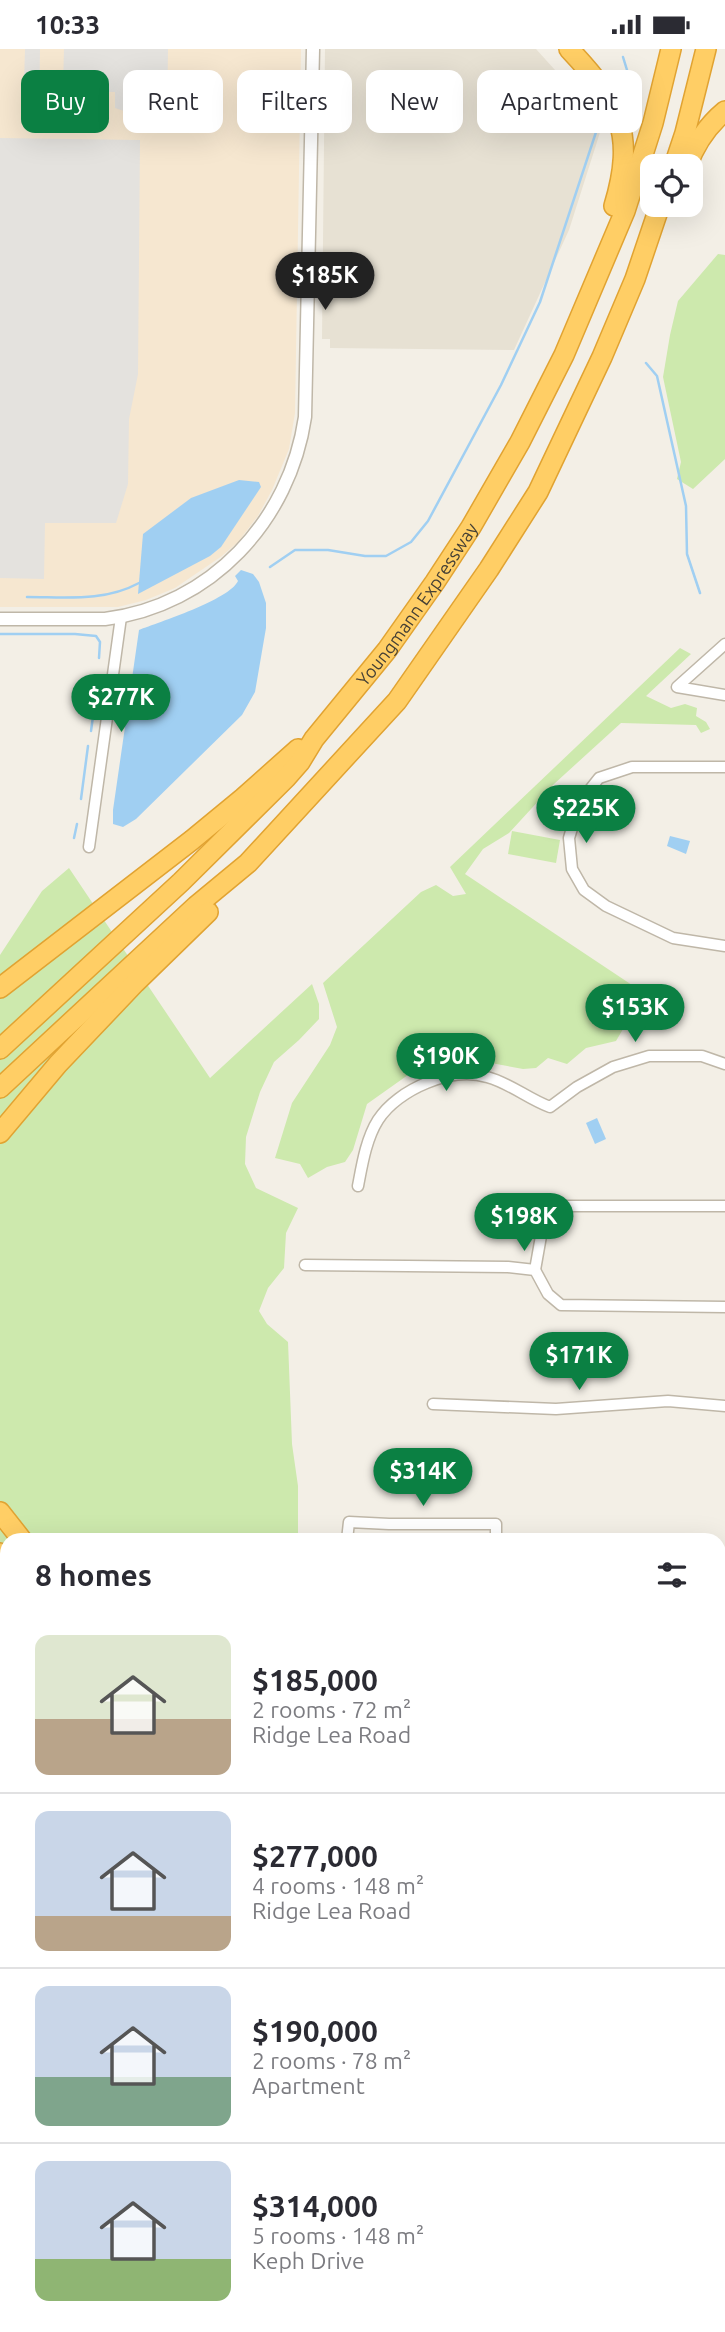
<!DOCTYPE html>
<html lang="en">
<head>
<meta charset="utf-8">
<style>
  body { margin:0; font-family:Ubuntu,sans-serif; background:#f2f2f3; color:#2b2b33; height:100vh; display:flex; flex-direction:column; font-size:26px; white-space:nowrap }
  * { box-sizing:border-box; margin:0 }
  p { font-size:23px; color:#7c7c81 }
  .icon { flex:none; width:38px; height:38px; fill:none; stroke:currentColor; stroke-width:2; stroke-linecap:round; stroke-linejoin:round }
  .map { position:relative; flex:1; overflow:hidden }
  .sheet { position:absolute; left:0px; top:1484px; width:726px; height:800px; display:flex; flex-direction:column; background:#fff; border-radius:21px 21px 0 0; box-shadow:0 7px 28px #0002 }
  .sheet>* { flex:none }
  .guide { position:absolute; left:21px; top:21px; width:684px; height:63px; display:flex; gap:14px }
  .controls { position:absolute; left:640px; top:105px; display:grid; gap:14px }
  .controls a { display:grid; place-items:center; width:63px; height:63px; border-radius:14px; background:#fff; box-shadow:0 7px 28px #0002; font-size:35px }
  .price { position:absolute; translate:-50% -60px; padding:0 16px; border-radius:24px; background:#0b8043; color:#fff; font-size:23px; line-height:46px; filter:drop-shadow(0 2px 4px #0008) }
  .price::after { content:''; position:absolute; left:50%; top:42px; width:21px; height:16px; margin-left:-10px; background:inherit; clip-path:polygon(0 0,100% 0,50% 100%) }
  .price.on { background:#222; color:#fff }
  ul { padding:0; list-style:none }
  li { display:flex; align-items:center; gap:21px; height:175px; padding:0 35px }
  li+li { border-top:2px solid #e1e1e2 }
  li span { display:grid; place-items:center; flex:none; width:196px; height:140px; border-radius:14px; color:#555 }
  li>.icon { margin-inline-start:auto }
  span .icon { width:84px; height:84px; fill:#fffc; stroke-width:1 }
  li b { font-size:30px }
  h2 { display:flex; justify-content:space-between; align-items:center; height:84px; padding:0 35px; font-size:30px }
  .tag { padding:0 24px; border-radius:14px; background:#fff; box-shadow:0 7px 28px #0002; font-size:24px; line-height:63px }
  .tag.on { background:#0b8043; color:#fff }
  .status { display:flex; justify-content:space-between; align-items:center; height:49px; padding:0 35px; background:#fff; direction:ltr }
  .status svg { height:19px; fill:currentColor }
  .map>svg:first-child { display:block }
</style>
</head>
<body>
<div class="status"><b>10:33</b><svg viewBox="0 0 49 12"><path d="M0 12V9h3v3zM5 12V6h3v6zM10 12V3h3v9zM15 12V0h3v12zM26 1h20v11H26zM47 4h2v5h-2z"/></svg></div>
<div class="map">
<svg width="725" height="2283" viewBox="0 0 725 2283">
  <rect width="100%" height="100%" fill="#f3efe6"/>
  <g fill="#e7e1d3">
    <path d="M325 0H536L603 74 569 181 514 301 330 299V290H322Z"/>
    <path d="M0 1937 7 1938V2244H0Z"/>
  </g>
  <path fill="#f6e7d0" d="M0 0H301L295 364 289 400 272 441 258 467 238 493 222 507 175 539 146 551 118 558H0Z"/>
  <path fill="#ede5cf" d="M719 1936H725V2283H404V2277H719Z"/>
  <g fill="#cde9ad">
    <path d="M718 205 725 206V410L693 440 677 430 681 413 663 328 670 286 678 252Z"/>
    <path d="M680 599 691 605 646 647 671 659 685 655 697 659 696 667 706 673 710 680 701 684 696 676 621 674 554 735 509 784 483 800 465 825 644 944 616 992 586 999 567 1015 548 1009 536 1019 523 1020 469 1010 415 1021 367 1055 353 1101 345 1113 327 1118 308 1129 300 1115 275 1109 292 1054 330 996 337 978 323 934 421 843 436 836 453 847 466 845 450 818Z"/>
    <path d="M512 782 560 791 556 814 508 805Z"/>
    <path d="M69 819 210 1029 312 935 319 955V970L299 991 274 1013 260 1043 246 1088 245 1115 256 1139 298 1159 286 1184 284 1219 268 1239 259 1262 267 1275 288 1293 292 1395 298 1437V1491H7V1815L0 1810V906L42 842Z"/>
    <path d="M719 1643H725V1735L719 1755Z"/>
    <path d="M725 1806V1983H719V1839Z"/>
    <path d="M725 2097V2161H719V2098Z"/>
  </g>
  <g fill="#e4e2de">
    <path d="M25 0H40L39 68H23Z"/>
    <path d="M64 0H168L167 71 127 70V63L115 59V43H76V36L63 35Z"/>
    <path d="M0 89 140 91 138 325 129 370 128 435 116 474H45L44 530 0 529Z"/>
  </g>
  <g fill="#a0cff2">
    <path d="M239 431 259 433 261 438 221 498 210 507 138 545 143 485 191 449Z"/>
    <path d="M241 521 253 525 259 533 266 554V579L255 643 242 666 136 770 123 778 113 775V761L139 581C159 573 229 551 238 532L235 527Z"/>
    <path d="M670 787 690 792 686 805 667 797Z"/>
    <path d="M597 1069 606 1090 595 1095 586 1074Z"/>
  </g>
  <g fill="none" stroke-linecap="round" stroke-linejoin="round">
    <g stroke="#a0cff2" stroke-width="2.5">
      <path d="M623 8 631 34 633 76"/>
      <path d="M646 314 657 327 686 457 687 505 700 544"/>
      <path d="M270 518 295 501H328L365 507H386L411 493 428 472 501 336 540 253 600 71"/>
      <path d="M27 548C66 548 104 553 139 534"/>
      <path d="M0 585H75L96 587 100 593 99 609"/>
      <path d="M91 682 94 660"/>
      <path d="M81 750 88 697"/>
      <path d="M74 789 77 775"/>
    </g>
    <g stroke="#bfb7a8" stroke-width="13">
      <g id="minor">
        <path d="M725 595 677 638 725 646"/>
        <path d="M725 718H632L599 729 580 753 569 789 572 820 584 841 606 857 673 889 725 897"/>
        <path d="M89 798 121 568"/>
        <path d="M358 1137C362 1116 366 1090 378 1071 398 1040 452 1017 487 1028 510 1034 528 1050 550 1058L577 1038 613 1018 649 1007H702L725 1015"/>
        <path d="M305 1216 508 1218 535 1221 548 1245 561 1256 725 1258"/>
        <path d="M535 1221 544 1170 556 1157H725"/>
        <path d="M433 1355 556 1360 668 1352 725 1357"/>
        <path d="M347 1491 349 1473 389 1475H496V1491"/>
        <path d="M719 1643H725"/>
        <path d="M0 1926H7"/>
        <path d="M719 2010H725"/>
        <path d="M719 2091H725"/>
        <path d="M73 2277V2283"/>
      </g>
    </g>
    <g stroke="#bfb7a8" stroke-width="15">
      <g id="tertiary">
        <path d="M0 570H105C211 557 290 471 305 368L313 0"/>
        <path d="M719 1792 725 1774"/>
      </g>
    </g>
    <g stroke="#d5c494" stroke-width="17">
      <g id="secondary">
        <path d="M0 2270H7"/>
        <path d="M450 2277 725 2282"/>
      </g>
    </g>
    <g stroke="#e1a332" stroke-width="22">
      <g id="motorway">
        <path d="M569 0C619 53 636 84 614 157"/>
        <path d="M674 117 685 84 706 0"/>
        <path d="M687 117C695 95 707 77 725 62"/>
        <path d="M0 939 192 791 243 749 298 700"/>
        <path id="s1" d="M0 1000 181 833 286 729 300 713 314 690 387 601 435 533 471 478 520 393 564 306 625 162 653 74 671 0"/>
        <path d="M0 1039 196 857 248 814 397 652 489 520 538 443 602 308 635 230 660 156"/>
        <path d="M0 1084 58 1015 135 934 208 863"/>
        <path d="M0 1463 22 1491"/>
        <path d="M0 1504 7 1510"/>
        <path d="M0 1704 7 1709"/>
        <path d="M719 1749H725"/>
        <path d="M719 1852H725"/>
      </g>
    </g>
    <use href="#minor" stroke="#fff" stroke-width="10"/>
    <use href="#tertiary" stroke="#fff" stroke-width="12"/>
    <use href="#secondary" stroke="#fff2c4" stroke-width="14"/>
    <use href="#motorway" stroke="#ffce65" stroke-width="19"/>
  </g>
  <g text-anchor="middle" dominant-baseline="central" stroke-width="5" stroke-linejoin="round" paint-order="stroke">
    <g font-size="18" fill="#464035" stroke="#fff">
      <text stroke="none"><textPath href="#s1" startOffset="612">Youngmann Expressway</textPath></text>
    </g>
  </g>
</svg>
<div class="controls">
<a><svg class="icon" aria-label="locate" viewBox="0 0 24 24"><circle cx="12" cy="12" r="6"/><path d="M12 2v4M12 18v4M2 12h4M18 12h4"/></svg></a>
</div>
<b class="price on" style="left:325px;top:263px">$185K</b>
<b class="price" style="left:121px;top:685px">$277K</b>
<b class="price" style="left:586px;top:796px">$225K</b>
<b class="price" style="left:635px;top:995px">$153K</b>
<b class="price" style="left:446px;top:1044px">$190K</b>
<b class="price" style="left:524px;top:1204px">$198K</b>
<b class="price" style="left:579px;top:1343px">$171K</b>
<b class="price" style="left:423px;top:1459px">$314K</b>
<div class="guide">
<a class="tag on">Buy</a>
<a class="tag">Rent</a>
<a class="tag">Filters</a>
<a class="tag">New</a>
<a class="tag">Apartment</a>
</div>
<section class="sheet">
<h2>8 homes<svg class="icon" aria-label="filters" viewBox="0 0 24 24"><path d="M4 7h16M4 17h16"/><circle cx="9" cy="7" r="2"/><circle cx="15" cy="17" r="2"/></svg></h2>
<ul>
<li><span style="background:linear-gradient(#dfe7d0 60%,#b9a48a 0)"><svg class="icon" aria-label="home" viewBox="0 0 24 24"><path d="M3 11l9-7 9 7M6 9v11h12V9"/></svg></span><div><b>$185,000</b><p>2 rooms · 72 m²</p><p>Ridge Lea Road</p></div></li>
<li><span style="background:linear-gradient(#c9d6e8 75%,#b9a48a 0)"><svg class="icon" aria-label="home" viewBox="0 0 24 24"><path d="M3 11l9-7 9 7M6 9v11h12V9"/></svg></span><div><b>$277,000</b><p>4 rooms · 148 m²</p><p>Ridge Lea Road</p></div></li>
<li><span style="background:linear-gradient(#c9d6e8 65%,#7fa58c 0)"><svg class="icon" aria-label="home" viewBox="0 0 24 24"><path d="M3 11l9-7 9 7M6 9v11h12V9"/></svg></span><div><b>$190,000</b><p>2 rooms · 78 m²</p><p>Apartment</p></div></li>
<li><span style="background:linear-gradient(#c9d6e8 70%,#8fb573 0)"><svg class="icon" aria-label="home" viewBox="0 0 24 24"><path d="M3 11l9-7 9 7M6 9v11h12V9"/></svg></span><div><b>$314,000</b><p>5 rooms · 148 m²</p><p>Keph Drive</p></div></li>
</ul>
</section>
</div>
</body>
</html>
